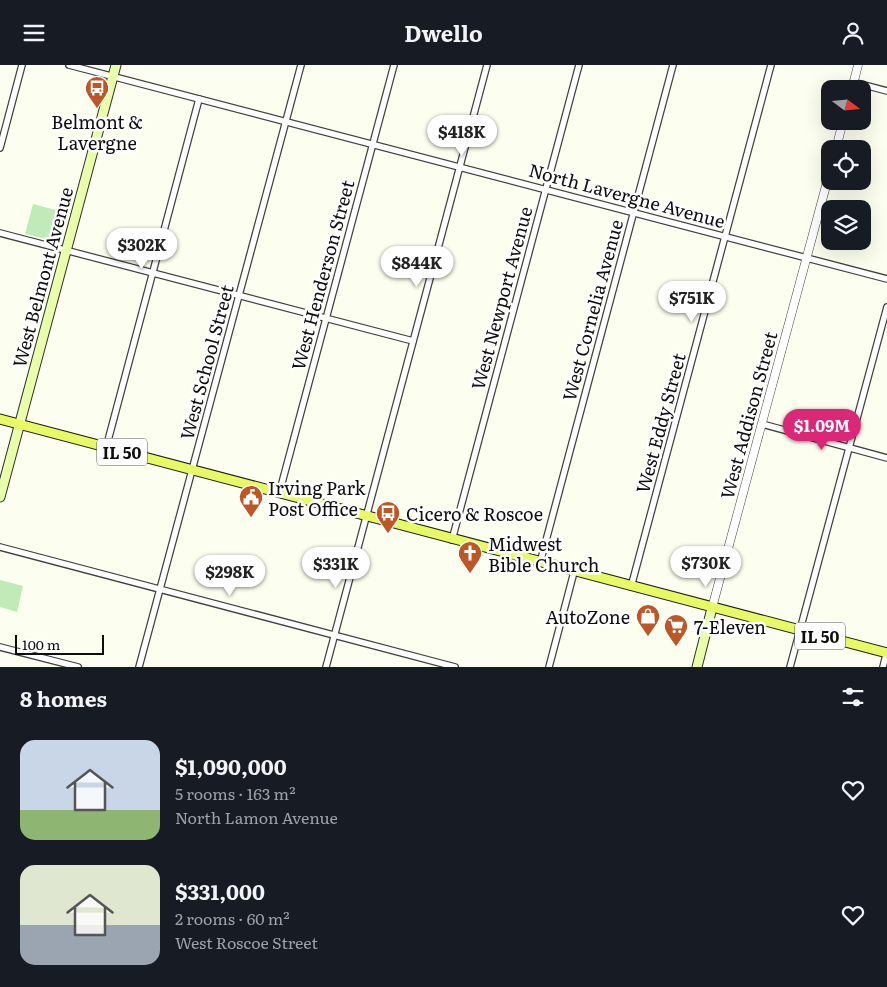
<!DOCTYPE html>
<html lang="en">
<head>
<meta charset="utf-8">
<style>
  body { margin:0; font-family:Literata,serif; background:#242831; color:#f1f3f6; height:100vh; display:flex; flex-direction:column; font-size:19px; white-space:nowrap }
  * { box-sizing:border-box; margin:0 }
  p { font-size:16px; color:#9ea1a6 }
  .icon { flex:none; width:28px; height:28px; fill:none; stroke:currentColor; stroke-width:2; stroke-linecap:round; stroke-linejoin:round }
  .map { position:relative; height:602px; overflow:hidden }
  .side { display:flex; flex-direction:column; background:#171b24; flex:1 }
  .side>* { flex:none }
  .needle { width:32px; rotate:106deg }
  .fabs { position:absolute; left:821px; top:15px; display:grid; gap:10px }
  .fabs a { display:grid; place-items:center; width:50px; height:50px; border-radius:10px; background:#171b24; box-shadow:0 5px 20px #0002; font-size:25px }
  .scale { position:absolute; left:15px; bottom:12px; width:89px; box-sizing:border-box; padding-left:5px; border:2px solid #0e0e0e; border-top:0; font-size:14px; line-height:18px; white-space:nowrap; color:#0e0e0e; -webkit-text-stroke:4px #fff; paint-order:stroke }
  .price { position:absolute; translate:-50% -42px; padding:0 11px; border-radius:18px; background:#fff; color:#222; font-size:16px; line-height:32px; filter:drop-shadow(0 1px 2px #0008) }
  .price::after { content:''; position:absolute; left:50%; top:30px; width:15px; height:11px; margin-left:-8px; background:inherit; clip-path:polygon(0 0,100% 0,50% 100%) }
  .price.on { background:#db2777; color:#fff }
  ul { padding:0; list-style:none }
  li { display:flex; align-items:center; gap:15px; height:125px; padding:0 20px }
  li span { display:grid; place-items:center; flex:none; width:140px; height:100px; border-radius:15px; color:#555 }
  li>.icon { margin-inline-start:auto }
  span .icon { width:60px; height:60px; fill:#fffc; stroke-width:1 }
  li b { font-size:21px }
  h2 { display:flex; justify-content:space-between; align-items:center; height:60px; padding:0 20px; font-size:21px }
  header { display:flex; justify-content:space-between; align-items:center; height:65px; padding:0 20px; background:#171b24; font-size:22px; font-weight:700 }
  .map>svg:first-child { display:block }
</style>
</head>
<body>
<header><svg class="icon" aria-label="menu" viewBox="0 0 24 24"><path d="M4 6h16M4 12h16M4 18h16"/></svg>Dwello<svg class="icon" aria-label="person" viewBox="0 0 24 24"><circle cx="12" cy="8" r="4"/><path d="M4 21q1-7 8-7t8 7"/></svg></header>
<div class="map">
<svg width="887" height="602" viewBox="0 0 887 602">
  <rect width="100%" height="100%" fill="#fcffef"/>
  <g fill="#c0eab8">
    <path d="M33 139 67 148 59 177 25 169Z"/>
    <path d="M0 515 23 521 17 547 0 542Z"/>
  </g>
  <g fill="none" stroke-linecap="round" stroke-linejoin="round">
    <g stroke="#414141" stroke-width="8">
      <g id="minor">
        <path d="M69 0 887 214"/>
        <path d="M853 17 887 26"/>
        <path d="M0 83 22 0"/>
        <path d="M0 168 413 276"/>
        <path d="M762 359 887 393"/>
        <path d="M106 383 199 34"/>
        <path d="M279 429 394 0"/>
        <path d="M452 475 579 0"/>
        <path d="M0 482 455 602"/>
        <path d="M540 498 673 0"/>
        <path d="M631 522 771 0"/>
        <path d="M0 582 78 602"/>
        <path d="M139 602 301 0"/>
        <path d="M326 602 487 0"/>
        <path d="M549 602 574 507"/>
        <path d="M790 602 887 242"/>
        <path d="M883 602 887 586"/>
      </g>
    </g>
    <g stroke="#414141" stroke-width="9">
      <g id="tertiary">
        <path d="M852 24 858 0"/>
        <path d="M836 84 843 56"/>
        <path d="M712 543 830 106"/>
      </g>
    </g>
    <g stroke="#303030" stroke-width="11">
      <g id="secondary">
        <path d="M0 432 116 0"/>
        <path d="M697 602 712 543"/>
      </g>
    </g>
    <g stroke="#1f1f1f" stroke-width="11">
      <path id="primary" d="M0 354 887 588"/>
    </g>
    <use href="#minor" stroke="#fff" stroke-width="5.5"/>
    <use href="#tertiary" stroke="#fff" stroke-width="8"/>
    <use href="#secondary" stroke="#e9ffaa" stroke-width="9"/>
    <use href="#primary" stroke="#e7f965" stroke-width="9"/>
  </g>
  <defs>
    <g id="bus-pin" transform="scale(1.25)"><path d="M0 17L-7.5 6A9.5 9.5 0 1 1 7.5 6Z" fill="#bf5625" stroke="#fff"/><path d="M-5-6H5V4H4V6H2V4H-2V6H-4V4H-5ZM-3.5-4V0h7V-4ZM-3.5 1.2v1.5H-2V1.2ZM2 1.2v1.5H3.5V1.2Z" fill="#fff"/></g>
    <g id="civic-pin" transform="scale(1.25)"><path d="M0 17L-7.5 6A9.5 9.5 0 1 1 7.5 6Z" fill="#bf5625" stroke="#fff"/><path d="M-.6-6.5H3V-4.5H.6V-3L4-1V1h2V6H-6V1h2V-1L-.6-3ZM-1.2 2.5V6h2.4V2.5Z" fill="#fff"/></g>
    <g id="church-pin" transform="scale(1.25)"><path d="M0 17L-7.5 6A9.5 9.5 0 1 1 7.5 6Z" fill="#bf5625" stroke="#fff"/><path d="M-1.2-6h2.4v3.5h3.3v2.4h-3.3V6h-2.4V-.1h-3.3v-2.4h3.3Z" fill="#fff"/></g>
    <g id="shop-pin" transform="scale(1.25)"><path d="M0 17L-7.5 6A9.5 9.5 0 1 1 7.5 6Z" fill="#bf5625" stroke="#fff"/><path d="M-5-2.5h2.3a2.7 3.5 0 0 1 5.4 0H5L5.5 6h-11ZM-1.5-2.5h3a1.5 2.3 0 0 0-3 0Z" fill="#fff"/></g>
    <g id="supermarket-pin" transform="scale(1.25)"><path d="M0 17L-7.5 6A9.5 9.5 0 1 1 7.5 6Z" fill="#bf5625" stroke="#fff"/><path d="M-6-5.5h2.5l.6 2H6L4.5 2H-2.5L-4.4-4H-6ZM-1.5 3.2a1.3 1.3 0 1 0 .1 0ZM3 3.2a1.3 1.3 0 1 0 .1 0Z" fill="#fff"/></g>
  </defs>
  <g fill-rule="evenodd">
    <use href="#bus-pin" x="97" y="23"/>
    <use href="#civic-pin" x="251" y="432"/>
    <use href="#bus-pin" x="388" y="448"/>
    <use href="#church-pin" x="470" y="488"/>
    <use href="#shop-pin" x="648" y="551"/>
    <use href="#supermarket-pin" x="676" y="561"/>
  </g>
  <g text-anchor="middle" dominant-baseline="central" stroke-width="5" stroke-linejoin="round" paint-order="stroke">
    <g fill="#fff" stroke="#565656" stroke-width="1">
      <rect x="97" y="373.5" width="50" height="27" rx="4"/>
      <rect x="795" y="557.5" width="50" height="27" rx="4"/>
    </g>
    <g font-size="16" font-weight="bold" fill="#0e0e0e">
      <text x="122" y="387">IL 50</text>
      <text x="820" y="571">IL 50</text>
    </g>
    <g font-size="18" fill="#0e0e0e" stroke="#fff" text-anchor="start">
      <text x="97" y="56" text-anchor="middle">Belmont &amp;<tspan x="97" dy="21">Lavergne</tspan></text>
      <text x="268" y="422">Irving Park<tspan x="268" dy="21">Post Office</tspan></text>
      <text x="406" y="448">Cicero &amp; Roscoe</text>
      <text x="488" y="478">Midwest<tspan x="488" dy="21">Bible Church</tspan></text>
      <text x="630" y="551" text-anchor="end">AutoZone</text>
      <text x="694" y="561">7-Eleven</text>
    </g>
    <g font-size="18" fill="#0e0e0e" stroke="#fff">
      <text transform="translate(627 130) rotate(15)">North Lavergne Avenue</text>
      <text transform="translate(322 210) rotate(-75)">West Henderson Street</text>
      <text transform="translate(42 212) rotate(-75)">West Belmont Avenue</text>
      <text transform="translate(501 233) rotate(-75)">West Newport Avenue</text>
      <text transform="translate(592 245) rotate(-75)">West Cornelia Avenue</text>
      <text transform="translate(206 297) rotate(-75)">West School Street</text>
      <text transform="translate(748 350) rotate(-75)">West Addison Street</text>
      <text transform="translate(660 358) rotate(-75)">West Eddy Street</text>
    </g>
  </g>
</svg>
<div class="fabs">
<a><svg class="needle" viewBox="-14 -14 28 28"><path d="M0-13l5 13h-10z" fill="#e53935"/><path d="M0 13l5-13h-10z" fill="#9ea1a6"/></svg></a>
<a><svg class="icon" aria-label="locate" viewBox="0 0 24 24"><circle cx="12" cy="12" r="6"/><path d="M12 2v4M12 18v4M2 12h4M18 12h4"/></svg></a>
<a><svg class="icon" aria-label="layers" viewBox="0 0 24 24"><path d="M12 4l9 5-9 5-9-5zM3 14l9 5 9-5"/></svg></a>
</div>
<div class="scale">100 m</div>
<b class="price" style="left:462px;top:92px">$418K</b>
<b class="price" style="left:142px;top:205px">$302K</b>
<b class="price" style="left:417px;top:223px">$844K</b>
<b class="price" style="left:692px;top:258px">$751K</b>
<b class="price on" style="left:822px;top:386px">$1.09M</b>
<b class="price" style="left:706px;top:523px">$730K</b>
<b class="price" style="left:336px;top:524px">$331K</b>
<b class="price" style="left:230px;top:532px">$298K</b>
</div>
<section class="side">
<h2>8 homes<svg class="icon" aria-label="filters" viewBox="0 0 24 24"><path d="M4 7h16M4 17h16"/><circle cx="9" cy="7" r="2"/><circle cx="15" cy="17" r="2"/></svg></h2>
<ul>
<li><span style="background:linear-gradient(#c9d6e8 70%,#8fb573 0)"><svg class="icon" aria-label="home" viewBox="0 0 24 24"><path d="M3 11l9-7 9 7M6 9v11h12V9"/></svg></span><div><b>$1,090,000</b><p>5 rooms · 163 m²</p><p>North Lamon Avenue</p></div><svg class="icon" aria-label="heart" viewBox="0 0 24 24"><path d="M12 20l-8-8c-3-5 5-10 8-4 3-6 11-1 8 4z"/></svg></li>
<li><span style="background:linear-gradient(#dfe7d0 60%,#9aa5b1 0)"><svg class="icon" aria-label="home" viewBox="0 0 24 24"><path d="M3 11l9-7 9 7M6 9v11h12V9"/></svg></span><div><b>$331,000</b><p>2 rooms · 60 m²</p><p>West Roscoe Street</p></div><svg class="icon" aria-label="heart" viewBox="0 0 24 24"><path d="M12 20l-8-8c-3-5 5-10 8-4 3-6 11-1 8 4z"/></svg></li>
</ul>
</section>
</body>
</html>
